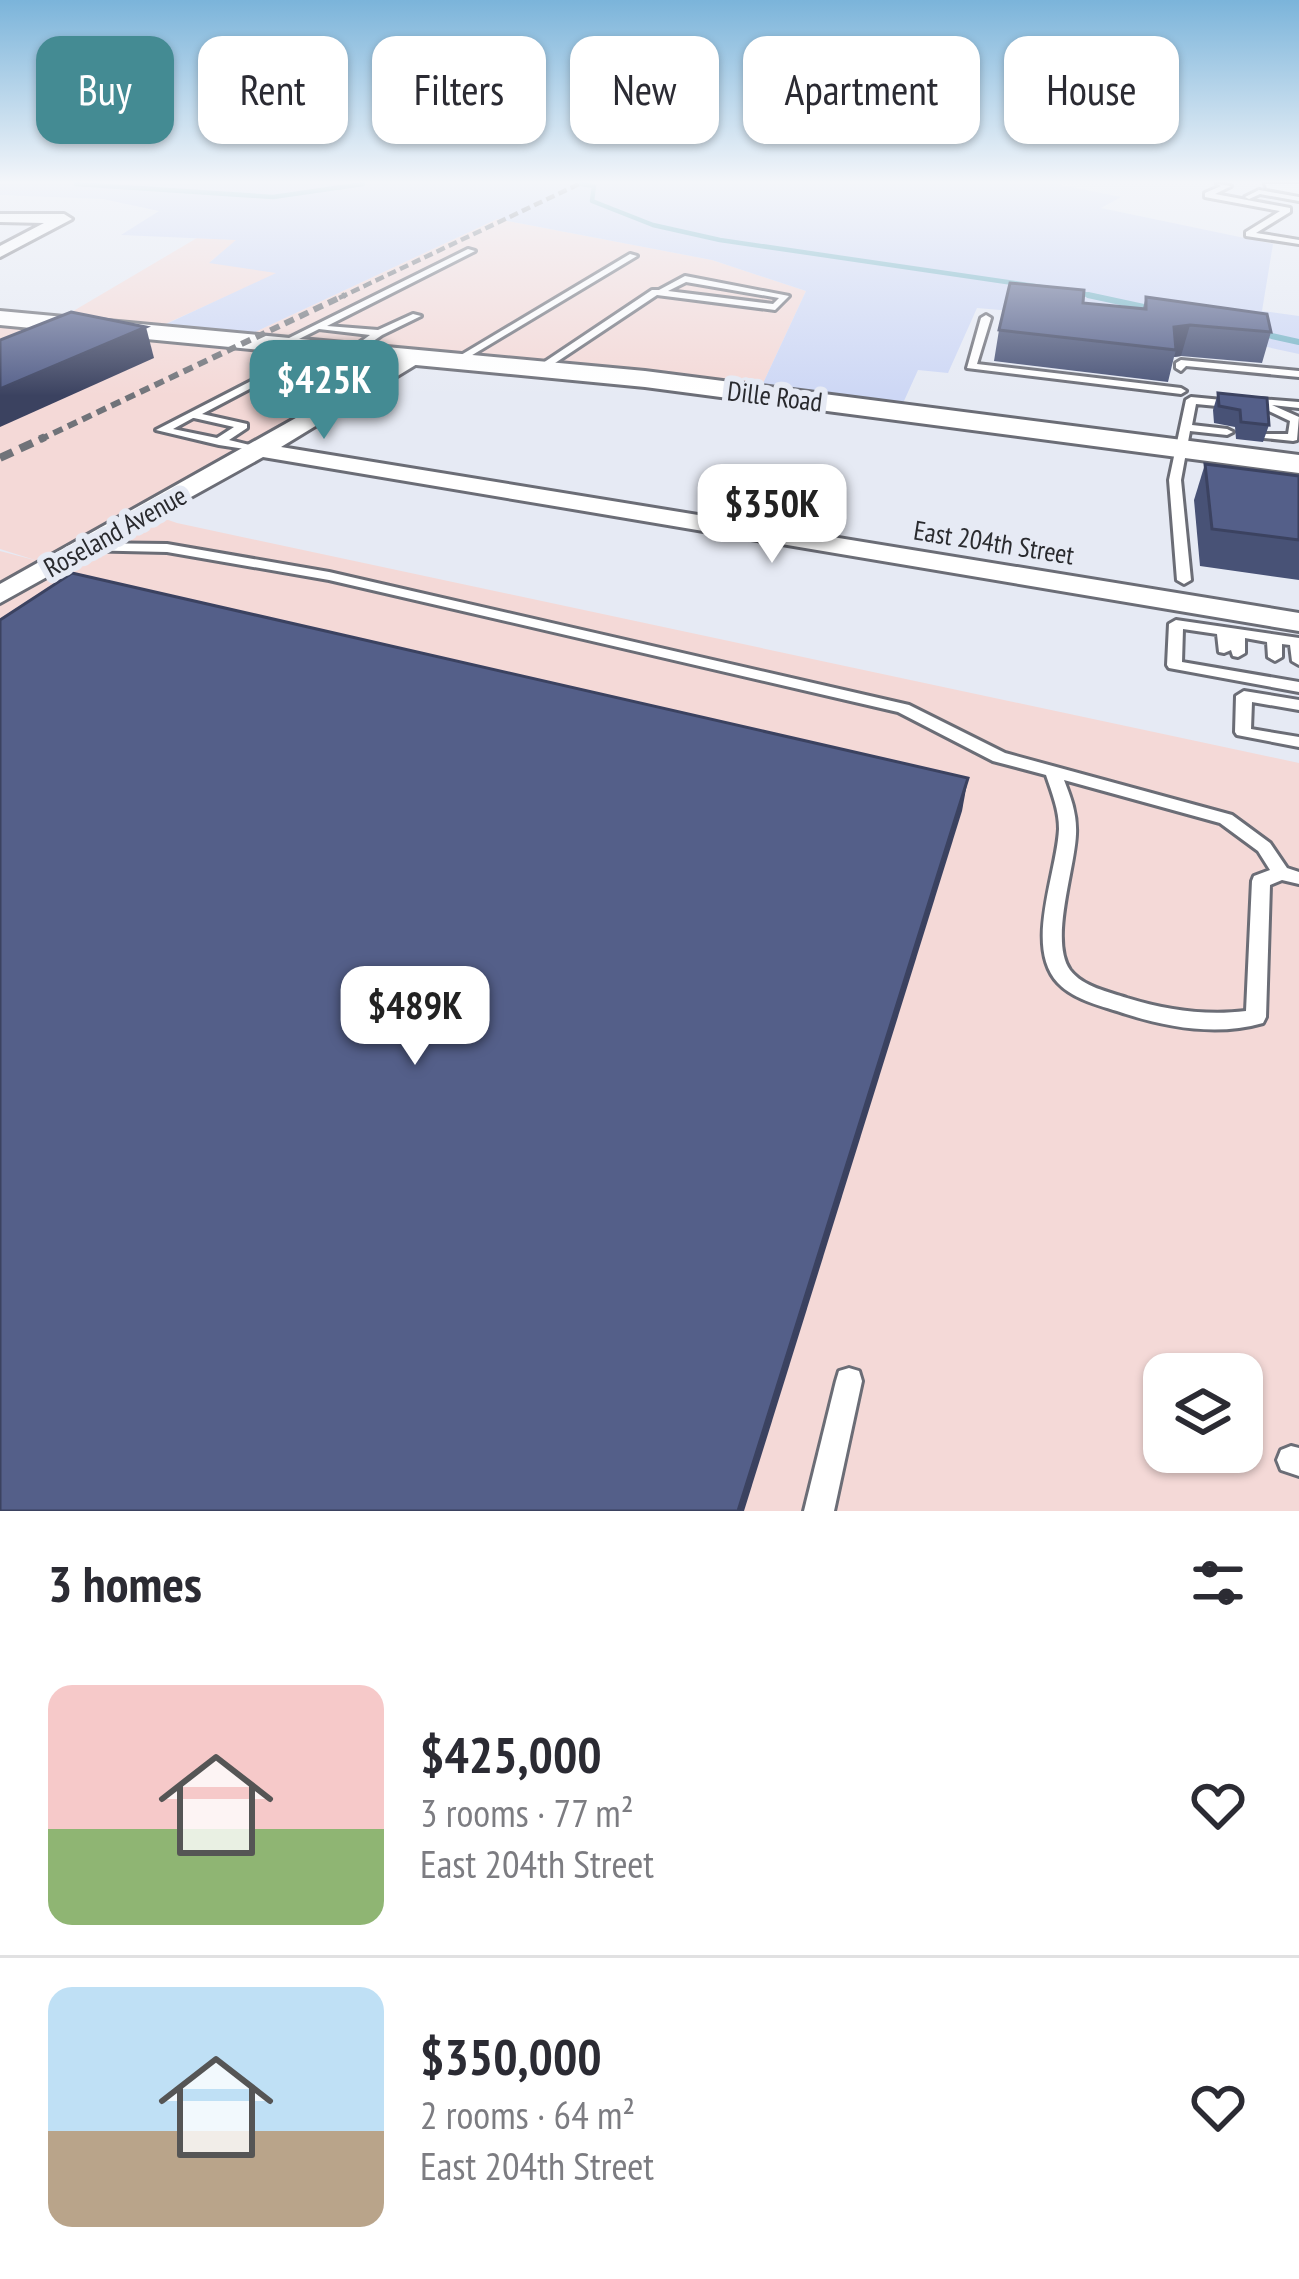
<!DOCTYPE html>
<html lang="en">
<head>
<meta charset="utf-8">
<style>
  body { margin:0; font-family:"PT Sans Narrow",sans-serif; background:#f7f7f7; color:#2b2b33; height:100vh; display:flex; flex-direction:column; font-size:45px; white-space:nowrap }
  * { box-sizing:border-box; margin:0 }
  p { font-size:39px; color:#7c7c81 }
  .icon { flex:none; width:66px; height:66px; fill:none; stroke:currentColor; stroke-width:2; stroke-linecap:round; stroke-linejoin:round }
  .map { position:relative; height:1511px; overflow:hidden }
  .details { display:flex; flex-direction:column; background:#fff; flex:1 }
  .details>* { flex:none }
  .guide { position:absolute; left:36px; top:36px; width:1227px; height:108px; display:flex; gap:24px }
  .buttons { position:absolute; left:1143px; top:1353px; display:grid; gap:24px }
  .buttons a { display:grid; place-items:center; width:120px; height:120px; border-radius:24px; background:#fff; box-shadow:0 3px 9px #0004; font-size:60px }
  .price { position:absolute; translate:-50% -102px; padding:0 27px; border-radius:24px; background:#fff; color:#222; font-size:39px; line-height:78px; filter:drop-shadow(0 3px 6px #0008) }
  .price::after { content:''; position:absolute; left:50%; top:72px; width:36px; height:27px; margin-left:-18px; background:inherit; clip-path:polygon(0 0,100% 0,50% 100%) }
  .price.on { background:#448b93; color:#fff }
  ul { padding:0; list-style:none }
  li { display:flex; align-items:center; gap:36px; height:300px; padding:0 48px }
  li+li { border-top:3px solid #e1e1e2 }
  li span { display:grid; place-items:center; flex:none; width:336px; height:240px; border-radius:24px; color:#555 }
  li>.icon { margin-inline-start:auto }
  span .icon { width:144px; height:144px; fill:#fffc; stroke-width:1 }
  li b { font-size:51px }
  h2 { display:flex; justify-content:space-between; align-items:center; height:144px; padding:0 48px; font-size:51px }
  .chip { padding:0 42px; border-radius:24px; background:#fff; box-shadow:0 3px 9px #0004; font-size:42px; line-height:108px }
  .chip.on { background:#448b93; color:#fff }
  .map>svg:first-child { display:block }
</style>
</head>
<body>
<div class="map">
<svg width="1299" height="1511" viewBox="0 0 1299 1511">
  <rect width="100%" height="100%" fill="#e6eaf4"/>
  <path fill="#f4d9d7" fill-rule="evenodd" d="M497 219 712 260 806 291 758 394 415 357 148 513 177 523 1299 763V1511H0V551L38 561 0 549V318L53 323 197 238 238 240 211 261 278 273 152 330 238 340ZM1164 1374H1242V1452H1164Z"/>
  <path fill="#cdd7f5" d="M0 184H1056L1121 197 1101 208 1273 244 1262 311 1299 316V354L1162 324 977 308 948 373 918 370 899 412 758 394 806 291 712 260 497 219 238 340 149 332 276 273 209 263 236 240 121 235 159 211 103 199 0 195Z"/>
  <g fill="none" stroke-linecap="round" stroke-linejoin="round">
    <g stroke="#77b4c6" stroke-width="4.5">
      <path d="M76 184 273 197 363 184"/>
      <path d="M581 184 594 186 592 201 653 225 720 240 1048 288"/>
      <path d="M1076 292 1102 298"/>
    </g>
    <g stroke="#77b4c6" stroke-width="6">
      <path d="M1088 295 1153 309"/>
      <path d="M1263 334 1299 342"/>
    </g>
    <g stroke="#6b6d76" stroke-width="6">
      <g id="lane">
        <path d="M1217 184 1231 186 1215 194 1290 208V212L1256 233 1299 240V244L1246 236V232L1280 211 1205 197V193L1221 186Z"/>
        <path d="M1259 190 1299 197V201L1260 194 1249 199 1245 197Z"/>
        <path d="M468 249 475 251 327 326 378 330 413 314 421 316 382 335 356 353 348 351 370 335 319 329 285 346 277 344Z"/>
        <path d="M630 254 637 256 459 363 451 361Z"/>
        <path d="M685 276 789 296 775 310 657 295 543 371 534 369 652 290H659ZM686 282 779 298 773 304 668 291Z"/>
        <path d="M986 315 991 318 977 364 1181 388 1186 391 1181 394 967 368 981 318Z"/>
        <path d="M319 346 327 348 202 414 247 424V428L229 440 258 447V451L219 445 156 430ZM193 418H194L234 427 217 438 173 429Z"/>
        <path d="M1181 360 1299 371V377L1186 366 1181 371 1176 368V363Z"/>
        <path d="M1191 397 1264 404 1259 401 1260 399 1299 402V408L1272 405 1299 417 1297 440 1293 441 1264 438V434H1288L1290 421 1269 411 1196 404 1192 425 1227 429 1233 432 1227 435 1190 431 1181 480 1191 580 1184 584 1177 580 1169 480 1186 400Z"/>
        <path d="M84 543 167 544 329 572 909 705 1005 753 1232 815 1270 843 1287 868 1299 872V884L1282 880 1270 885 1266 1017 1263 1023C1218 1036 1170 1028 1126 1014 1103 1006 1075 1001 1058 983 1024 947 1057 873 1059 829 1059 810 1052 793 1046 775L993 761 898 712 329 580 167 552 79 550 77 547ZM1064 780 1220 823 1258 851 1270 870 1254 876 1252 881 1246 1011C1205 1016 1166 1010 1127 998 1109 992 1083 987 1070 970 1049 941 1075 868 1076 834 1077 814 1071 798 1064 780Z"/>
        <path d="M1176 620 1299 638V665L1292 661 1290 645 1282 644V657L1275 661 1268 657 1267 642 1245 638V653L1238 657 1233 656 1231 650 1224 653 1219 652 1217 634 1183 629 1182 662 1299 682V692L1169 668 1167 665 1169 624Z"/>
        <path d="M1244 691 1299 700V710L1252 702 1251 729 1299 737V747L1237 735 1235 732 1236 696Z"/>
        <path d="M849 1368 859 1371 862 1381 834 1511H804L836 1381 839 1371Z"/>
        <path d="M1291 1446 1299 1448V1476L1281 1470 1277 1460 1281 1450Z"/>
      </g>
    </g>
    <g stroke="#6b6d76" stroke-width="6">
      <g id="street">
        <path d="M0 214H64L72 219 0 257V246L44 223 0 222Z"/>
        <path d="M415 351 425 357 422 361 281 447 1299 613V631L263 457 0 603V584Z"/>
      </g>
    </g>
    <g stroke="#6b6d76" stroke-width="6">
      <g id="secondary">
        <path d="M1265 184H1299V194L1267 188Z"/>
        <path d="M0 311 645 371 1299 455V473L645 387 0 325Z"/>
      </g>
    </g>
    <use href="#lane" fill="#fff" fill-rule="evenodd"/>
    <use href="#street" fill="#fff" fill-rule="evenodd"/>
    <use href="#secondary" fill="#fff" fill-rule="evenodd"/>
    <path stroke="#707379" stroke-width="4.5" stroke-dasharray="9 4.5" stroke-linecap="butt" d="M339 298 579 184"/>
    <path stroke="#707379" stroke-width="6" stroke-dasharray="10 6" stroke-linecap="butt" d="M39 440 345 295"/>
    <path stroke="#707379" stroke-width="8" stroke-dasharray="14 8" stroke-linecap="butt" d="M0 458 45 437"/>
  </g>
  <g fill="#485276">
    <path d="M1146 297 1271 332 1262 363 1181 356 1174 357 1168 382 994 361 999 330 1083 303 1143 308Z"/>
    <path d="M1218 393 1269 425 1263 442 1236 439 1235 427 1214 423 1213 410Z"/>
    <path d="M1205 464 1299 476V580L1200 566 1194 500Z"/>
  </g>
  <g fill="#3b4260">
    <path d="M1190 325 1181 356 1174 357 1176 350 1174 327Z"/>
    <path d="M146 327 154 358 0 427V389Z"/>
    <path d="M968 778 962 811 744 1511H738Z"/>
  </g>
  <g fill="#545f89" stroke="#3b4260" stroke-width="3">
    <path d="M1010 283 1084 290 1083 303 1146 309V297L1267 314 1271 332 1190 325 1174 327 1176 350 999 330Z"/>
    <path d="M71 312 146 327 0 389V340Z"/>
    <path d="M1218 393 1267 398 1269 425 1241 422 1240 410 1219 406Z"/>
    <path d="M1205 464 1299 476V540L1212 529Z"/>
    <path d="M72 573 968 778 738 1511H0V620Z"/>
  </g>
  <linearGradient id="sky" x2="0" y2="1"><stop stop-color="#7bb4da"/><stop offset="0.46" stop-color="#f4f6fa"/><stop offset="1" stop-color="#f4f6fa" stop-opacity="0"/></linearGradient>
  <rect width="1299" height="396" fill="url(#sky)"/>
  <g text-anchor="middle" dominant-baseline="central" stroke-width="12" stroke-linejoin="round" paint-order="stroke">
    <g font-size="27" fill="#292a2e" stroke="#e6eaf4">
      <text transform="translate(775 396) rotate(7)">Dille Road</text>
      <text transform="translate(115 531) rotate(-29)">Roseland Avenue</text>
      <text transform="translate(994 542) rotate(9)">East 204th Street</text>
    </g>
  </g>
</svg>
<div class="buttons">
<a><svg class="icon" aria-label="layers" viewBox="0 0 24 24"><path d="M12 4l9 5-9 5-9-5zM3 14l9 5 9-5"/></svg></a>
</div>
<b class="price on" style="left:324px;top:442px">$425K</b>
<b class="price" style="left:772px;top:566px">$350K</b>
<b class="price" style="left:415px;top:1068px">$489K</b>
<div class="guide">
<a class="chip on">Buy</a>
<a class="chip">Rent</a>
<a class="chip">Filters</a>
<a class="chip">New</a>
<a class="chip">Apartment</a>
<a class="chip">House</a>
</div>
</div>
<section class="details">
<h2>3 homes<svg class="icon" aria-label="filters" viewBox="0 0 24 24"><path d="M4 7h16M4 17h16"/><circle cx="9" cy="7" r="2"/><circle cx="15" cy="17" r="2"/></svg></h2>
<ul>
<li><span style="background:linear-gradient(#f6c9c9 60%,#8fb573 0)"><svg class="icon" aria-label="home" viewBox="0 0 24 24"><path d="M3 11l9-7 9 7M6 9v11h12V9"/></svg></span><div><b>$425,000</b><p>3 rooms · 77 m²</p><p>East 204th Street</p></div><svg class="icon" aria-label="heart" viewBox="0 0 24 24"><path d="M12 20l-8-8c-3-5 5-10 8-4 3-6 11-1 8 4z"/></svg></li>
<li><span style="background:linear-gradient(#bfe0f5 60%,#b9a48a 0)"><svg class="icon" aria-label="home" viewBox="0 0 24 24"><path d="M3 11l9-7 9 7M6 9v11h12V9"/></svg></span><div><b>$350,000</b><p>2 rooms · 64 m²</p><p>East 204th Street</p></div><svg class="icon" aria-label="heart" viewBox="0 0 24 24"><path d="M12 20l-8-8c-3-5 5-10 8-4 3-6 11-1 8 4z"/></svg></li>
</ul>
</section>
</body>
</html>
